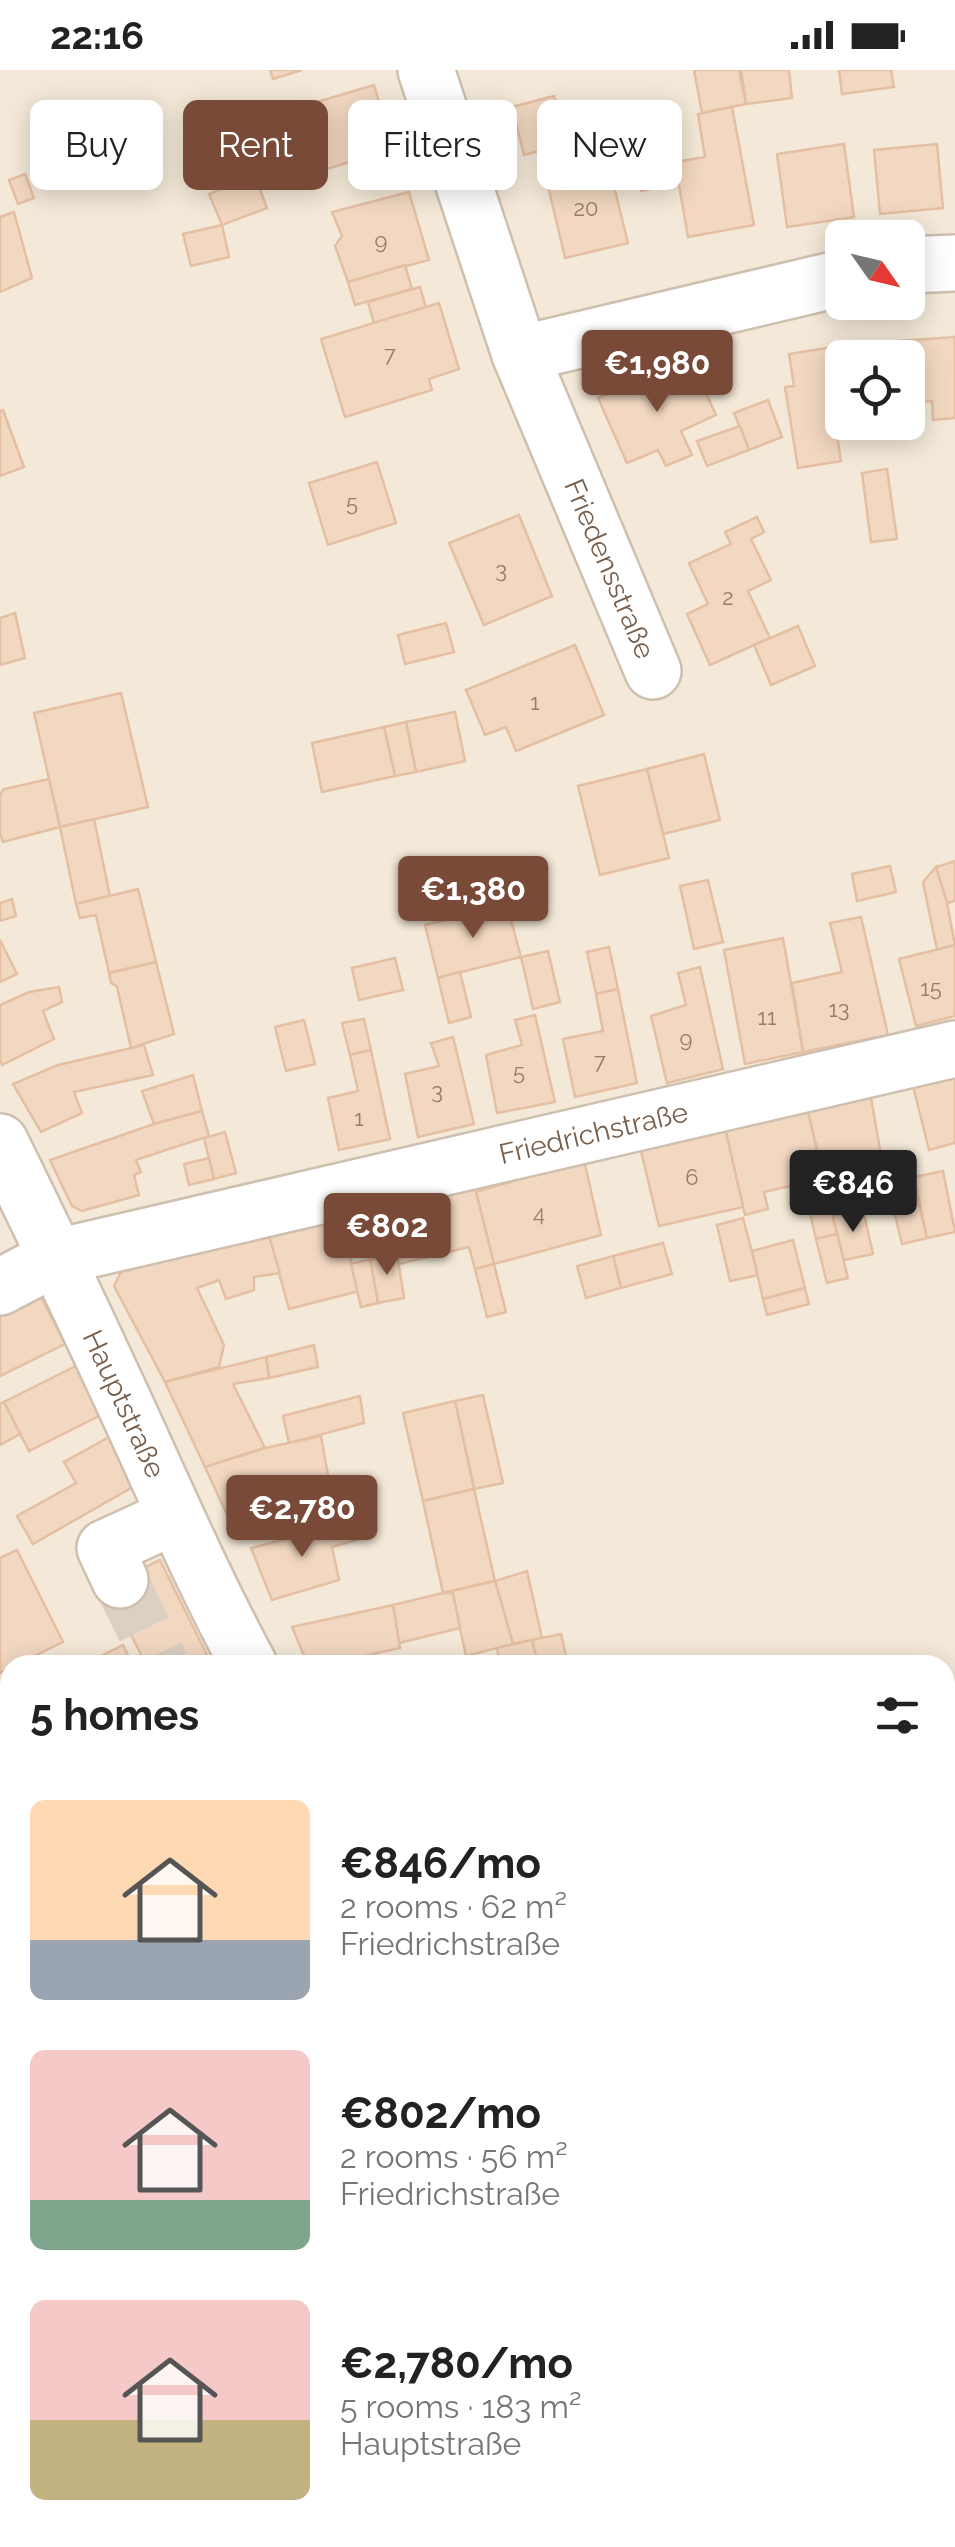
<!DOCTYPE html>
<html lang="en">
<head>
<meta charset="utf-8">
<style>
  body { margin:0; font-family:Raleway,sans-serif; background:#f6f6f6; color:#222; height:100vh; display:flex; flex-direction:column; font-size:38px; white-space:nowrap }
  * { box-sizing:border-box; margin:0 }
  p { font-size:32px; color:#767676 }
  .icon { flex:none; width:55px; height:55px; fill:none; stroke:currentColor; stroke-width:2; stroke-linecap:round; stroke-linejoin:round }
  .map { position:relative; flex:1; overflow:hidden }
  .drawer { position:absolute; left:0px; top:1585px; width:955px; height:892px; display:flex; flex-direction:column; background:#fff; border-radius:30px 30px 0 0; box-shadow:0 5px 25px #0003 }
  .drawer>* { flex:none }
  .hud { position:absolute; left:30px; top:30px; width:895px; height:90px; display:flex; gap:20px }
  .needle { width:65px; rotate:124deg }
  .controls { position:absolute; left:825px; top:150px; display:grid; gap:20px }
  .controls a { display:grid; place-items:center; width:100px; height:100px; border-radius:15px; background:#fff; box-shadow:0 5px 25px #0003; font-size:50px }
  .price { position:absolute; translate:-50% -85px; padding:0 22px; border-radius:10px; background:#794a37; color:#fff; font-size:32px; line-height:65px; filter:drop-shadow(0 2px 5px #0008) }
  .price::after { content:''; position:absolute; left:50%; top:60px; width:30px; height:22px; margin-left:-15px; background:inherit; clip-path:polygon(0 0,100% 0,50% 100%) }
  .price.current { background:#222; color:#fff }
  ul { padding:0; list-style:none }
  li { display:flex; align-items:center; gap:30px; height:250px; padding:0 30px }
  li span { display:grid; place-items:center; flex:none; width:280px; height:200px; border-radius:15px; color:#555 }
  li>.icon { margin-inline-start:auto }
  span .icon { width:120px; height:120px; fill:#fffc; stroke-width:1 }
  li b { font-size:42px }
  h2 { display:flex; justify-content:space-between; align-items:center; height:120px; padding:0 30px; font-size:42px }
  .tag { padding:0 35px; border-radius:15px; background:#fff; box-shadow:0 5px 25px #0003; font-size:35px; line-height:90px }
  .tag.current { background:#794a37; color:#fff }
  .status { display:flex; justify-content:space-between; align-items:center; height:70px; padding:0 50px; background:#fff; direction:ltr }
  .status svg { height:28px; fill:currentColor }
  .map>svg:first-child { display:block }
</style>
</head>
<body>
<div class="status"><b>22:16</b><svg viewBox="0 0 49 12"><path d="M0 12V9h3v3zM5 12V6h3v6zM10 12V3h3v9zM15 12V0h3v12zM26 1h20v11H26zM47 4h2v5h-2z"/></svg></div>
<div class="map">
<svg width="955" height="2477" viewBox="0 0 955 2477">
  <rect width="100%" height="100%" fill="#fcf6e9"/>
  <path fill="#f4e9d8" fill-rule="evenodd" d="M0 0H955V2477H0ZM842 168H908V232H842ZM842 288H908V352H842ZM10 1595H945V2468H10Z"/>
  <g fill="#f2d8c1" stroke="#e4bfa2" stroke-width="2.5">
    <path d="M270 0H302L273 9Z"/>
    <path d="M694 0H739L746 34 702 43Z"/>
    <path d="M741 0H789L792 28 746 34Z"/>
    <path d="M839 0H891L894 17 842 24Z"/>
    <path d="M374 15 393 79 320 101 300 37Z"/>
    <path d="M554 26 567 74 524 85 512 37Z"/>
    <path d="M232 37 240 62 210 71 202 46Z"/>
    <path d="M732 37 754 155 688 167 675 92 705 87 698 44Z"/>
    <path d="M670 71 678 113 641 121 633 78Z"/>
    <path d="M844 74 854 147 787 157 777 84Z"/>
    <path d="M937 74 943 138 880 144 874 80Z"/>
    <path d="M607 88 628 173 565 188 545 103Z"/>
    <path d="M25 104 34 128 18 134 9 110Z"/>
    <path d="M255 106 267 138 222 155 209 124Z"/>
    <path d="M409 122 429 190 348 212 335 176 342 166 332 142Z"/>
    <path d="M14 142 32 208 0 222V147Z"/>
    <path d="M222 155 229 187 191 196 183 164Z"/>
    <path d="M405 195 412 219 355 235 348 212Z"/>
    <path d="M420 217 426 238 374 253 368 232Z"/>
    <path d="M439 233 459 299 429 309 432 320 345 347 321 269Z"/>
    <path d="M955 267V348L933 350 932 331 908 333V288H887L886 272Z"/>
    <path d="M852 274 854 288H842V352H865L866 361 837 365 841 391 798 398 785 317 794 316 789 284Z"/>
    <path d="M694 297 716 345 681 361 692 385 666 396 658 380 627 393 598 328 655 302 660 312Z"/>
    <path d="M768 330 782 367 749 380 734 343Z"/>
    <path d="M3 340 24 397 0 406V341Z"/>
    <path d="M740 356 749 380 707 396 697 371Z"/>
    <path d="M377 392 396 453 328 475 309 413Z"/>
    <path d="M887 399 897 469 871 472 862 403Z"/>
    <path d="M519 445 552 526 484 555 449 473Z"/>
    <path d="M757 447 764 462 751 469 771 510 748 521 770 568 710 595 687 544 708 534 689 493 731 474 725 462Z"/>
    <path d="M15 543 25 588 0 595V548Z"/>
    <path d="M446 553 454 582 405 594 398 565Z"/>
    <path d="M798 556 815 596 771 615 754 575Z"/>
    <path d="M575 575 604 645 516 681 506 657 485 665 466 620Z"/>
    <path d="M121 623 148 737 60 757 34 643Z"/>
    <path d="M455 642 465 691 416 702 406 652Z"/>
    <path d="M406 652 416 702 395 706 384 657Z"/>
    <path d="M384 657 395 706 322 722 312 673Z"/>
    <path d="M704 684 720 750 663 764 647 699Z"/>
    <path d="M647 699 669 788 600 805 578 716Z"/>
    <path d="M49 709 60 757 3 772 0 763V724L4 719Z"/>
    <path d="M94 749 110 826 76 834 60 757Z"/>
    <path d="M955 791V831L947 833 936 797Z"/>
    <path d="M890 796 896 822 857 831 852 804Z"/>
    <path d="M936 797 947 833 955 875 937 880 923 812Z"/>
    <path d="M708 810 723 872 694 879 680 816Z"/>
    <path d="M138 819 156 892 109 903 96 845 80 848 76 834Z"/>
    <path d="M12 829 16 846 0 851V833Z"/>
    <path d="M507 835 521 887 438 908 425 855Z"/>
    <path d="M861 847 888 965 803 982 792 913 842 902 830 853Z"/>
    <path d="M783 868 803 982 745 994 724 880Z"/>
    <path d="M0 870 17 904 0 912Z"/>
    <path d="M955 875V946L916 956 899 889Z"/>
    <path d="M609 877 618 919 596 924 587 882Z"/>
    <path d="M548 881 560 932 533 939 521 887Z"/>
    <path d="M395 888 403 920 359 930 352 898Z"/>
    <path d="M156 892 174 964 131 978 117 917 111 913 109 903Z"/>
    <path d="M700 897 723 999 667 1013 651 946 686 935 678 903Z"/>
    <path d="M460 902 471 947 449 953 438 908Z"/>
    <path d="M59 917 62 932 43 941 54 969 2 995 0 990V935L29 922Z"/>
    <path d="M618 919 637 1013 575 1027 563 969 603 961 596 924Z"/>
    <path d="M535 945 555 1032 497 1043 486 985 522 975 515 950Z"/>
    <path d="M364 949 371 980 350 985 342 953Z"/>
    <path d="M304 950 315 994 286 1001 275 957Z"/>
    <path d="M453 967 474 1054 418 1067 405 1004 439 996 431 973Z"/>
    <path d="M144 975 153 1005 74 1022 82 1043 41 1062 13 1014 58 995Z"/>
    <path d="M371 980 390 1069 339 1080 328 1028 358 1021 350 985Z"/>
    <path d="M955 1000V1073L929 1080 912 1012Z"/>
    <path d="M193 1005 202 1041 154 1054 142 1021Z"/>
    <path d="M870 1022 882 1091 823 1106 807 1038Z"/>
    <path d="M807 1038 829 1132 809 1138 803 1113 764 1122 768 1139 745 1145 725 1058Z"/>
    <path d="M202 1041 209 1066 136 1090 141 1102 134 1105 139 1125 82 1141 72 1136 50 1090 154 1054Z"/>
    <path d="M725 1058 743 1137 659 1156 640 1077Z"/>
    <path d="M225 1062 236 1103 214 1109 204 1068Z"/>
    <path d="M907 1086 927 1168 902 1174 882 1091Z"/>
    <path d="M209 1088 214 1109 189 1115 184 1094Z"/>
    <path d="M584 1090 601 1165 494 1194 476 1122Z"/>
    <path d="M943 1101 955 1162 927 1168 914 1107Z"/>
    <path d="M474 1114 494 1194 475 1199 469 1177 399 1194 385 1136Z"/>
    <path d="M829 1132 837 1164 816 1169 809 1138Z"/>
    <path d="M863 1140 873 1184 844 1190 833 1146Z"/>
    <path d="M340 1148 359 1221 289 1239 268 1163Z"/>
    <path d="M743 1148 758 1205 730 1211 717 1155Z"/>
    <path d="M268 1163 280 1203 254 1207V1220L226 1229 219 1210 197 1218 224 1275 219 1297 165 1312 114 1216 121 1202Z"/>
    <path d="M837 1164 848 1208 827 1213 816 1169Z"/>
    <path d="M793 1170 805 1218 763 1229 752 1181Z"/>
    <path d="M663 1173 672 1204 621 1218 613 1186Z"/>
    <path d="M397 1184 404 1228 378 1233 370 1189Z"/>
    <path d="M613 1186 621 1218 586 1228 577 1196Z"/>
    <path d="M370 1189 378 1233 361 1237 351 1194Z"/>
    <path d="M494 1194 506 1242 487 1247 475 1199Z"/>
    <path d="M805 1218 809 1234 767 1245 763 1229Z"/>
    <path d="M38 1221 65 1274 0 1306V1243Z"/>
    <path d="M314 1275 318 1297 269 1308 266 1287Z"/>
    <path d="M266 1287 269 1308 233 1314 265 1378 205 1397 165 1312Z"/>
    <path d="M82 1293 107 1342 29 1381 4 1332Z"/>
    <path d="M483 1325 503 1413 474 1419 455 1331Z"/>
    <path d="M360 1326 364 1353 289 1373 283 1346Z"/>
    <path d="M455 1331 474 1419 423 1431 403 1343Z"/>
    <path d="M4 1332 20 1364 0 1375V1334Z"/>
    <path d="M111 1366 138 1414 33 1474 17 1446 76 1413 64 1392Z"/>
    <path d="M321 1366 330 1416 229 1449 205 1397 265 1378Z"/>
    <path d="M474 1419 495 1511 443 1523 423 1431Z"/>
    <path d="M350 1452 357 1470 332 1477 339 1510 272 1530 251 1478Z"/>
    <path d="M17 1480 63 1572 16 1595H10V1598L0 1603V1488Z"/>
    <path d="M160 1490 212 1595H146L107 1516Z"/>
    <path d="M527 1501 542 1568 513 1574 495 1511Z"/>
    <path d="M495 1511 513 1574 466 1586 452 1521Z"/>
    <path d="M443 1523H453L460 1558 399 1573 393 1535Z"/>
    <path d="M393 1535 400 1578 323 1595H308L292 1557Z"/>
    <path d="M561 1564 568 1595H538L532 1570Z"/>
    <path d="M532 1570 538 1595H500L497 1578Z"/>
    <path d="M123 1575 133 1595H83Z"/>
    <path d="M10 1632V1726L0 1705V1637Z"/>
    <path d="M0 1705 10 1726V1773L0 1778Z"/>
    <path d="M955 1719V1764L945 1766V1721Z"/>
    <path d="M955 1764V1787L945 1790V1766Z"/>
    <path d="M10 1773V1826L0 1831V1778Z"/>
    <path d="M955 1802V1826L952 1827 948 1803Z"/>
    <path d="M955 1873V1909L945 1911V1875Z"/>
    <path d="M955 2174V2235L945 2237V2176Z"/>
    <path d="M955 2263V2311L945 2313V2265Z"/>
    <path d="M0 2295 10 2296V2449H0Z"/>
    <path d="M955 2359V2438H951L945 2416V2362Z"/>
    <path d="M951 2438 954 2463 945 2465V2440Z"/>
    <path d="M658 2468H744L741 2477H661Z"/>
    <path d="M822 2468H892L894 2477H824Z"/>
  </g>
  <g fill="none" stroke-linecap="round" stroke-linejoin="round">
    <path stroke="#dbd0c2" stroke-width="55" stroke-dasharray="55 28" stroke-linecap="butt" d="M120 1510 162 1595"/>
    <g stroke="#cfbfaf" stroke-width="60">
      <g id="minor">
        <path id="s1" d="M426 0 520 284 653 601"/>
        <path d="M908 195 955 193"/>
        <path d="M520 284 842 208"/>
        <path id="s2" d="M0 1072C44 1161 86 1250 128 1341 167 1426 204 1512 249 1595"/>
        <path id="s3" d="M0 1217 57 1187 955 979"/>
        <path d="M120 1510 105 1478 175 1446"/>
        <path d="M945 2057 955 2040"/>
        <path d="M626 2468 627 2477"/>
        <path d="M35 2477 326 2468"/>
        <path d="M779 2477 782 2468"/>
      </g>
    </g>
    <use href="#minor" stroke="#fff" stroke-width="55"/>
  </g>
  <g text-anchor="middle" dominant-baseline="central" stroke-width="9" stroke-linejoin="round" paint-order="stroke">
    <g font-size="22" fill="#967d6a">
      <text x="586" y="138">20</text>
      <text x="381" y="171">9</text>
      <text x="390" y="284">7</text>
      <text x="352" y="433">5</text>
      <text x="501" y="500">3</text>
      <text x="728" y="527">2</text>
      <text x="535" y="632">1</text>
      <text x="931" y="918">15</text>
      <text x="839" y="939">13</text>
      <text x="767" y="947">11</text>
      <text x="686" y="969">9</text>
      <text x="600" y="991">7</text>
      <text x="519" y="1002">5</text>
      <text x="437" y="1021">3</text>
      <text x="359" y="1048">1</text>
      <text x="692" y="1107">6</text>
      <text x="539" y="1143">4</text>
    </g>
    <g font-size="28" fill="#775f4d" stroke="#fffaf0">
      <text stroke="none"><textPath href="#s1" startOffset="532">Friedensstraße</textPath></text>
      <text stroke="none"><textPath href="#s3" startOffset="615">Friedrichstraße</textPath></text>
      <text stroke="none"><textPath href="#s2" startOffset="290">Hauptstraße</textPath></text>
    </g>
  </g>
</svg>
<div class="controls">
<a><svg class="needle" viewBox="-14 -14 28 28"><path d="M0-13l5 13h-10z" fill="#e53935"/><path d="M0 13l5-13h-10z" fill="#767676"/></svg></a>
<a><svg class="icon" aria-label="locate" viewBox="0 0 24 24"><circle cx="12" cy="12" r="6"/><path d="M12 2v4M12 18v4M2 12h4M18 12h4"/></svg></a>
</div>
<b class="price" style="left:657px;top:345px">€1,980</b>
<b class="price" style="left:473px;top:871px">€1,380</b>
<b class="price current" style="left:853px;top:1165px">€846</b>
<b class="price" style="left:387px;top:1208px">€802</b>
<b class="price" style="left:302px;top:1490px">€2,780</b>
<div class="hud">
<a class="tag">Buy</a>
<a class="tag current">Rent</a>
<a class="tag">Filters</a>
<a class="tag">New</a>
</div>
<section class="drawer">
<h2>5 homes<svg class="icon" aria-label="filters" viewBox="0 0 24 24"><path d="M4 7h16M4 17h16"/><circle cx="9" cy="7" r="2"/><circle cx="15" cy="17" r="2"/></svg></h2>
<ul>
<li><span style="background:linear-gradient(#ffd9b3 70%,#9aa5b1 0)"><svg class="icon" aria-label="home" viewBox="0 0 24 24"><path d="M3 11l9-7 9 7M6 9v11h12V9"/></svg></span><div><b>€846/mo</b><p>2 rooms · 62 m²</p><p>Friedrichstraße</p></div></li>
<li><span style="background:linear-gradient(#f6c9c9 75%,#7fa58c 0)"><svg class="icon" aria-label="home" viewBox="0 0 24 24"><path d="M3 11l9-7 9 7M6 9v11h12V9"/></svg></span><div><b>€802/mo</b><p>2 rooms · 56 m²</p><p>Friedrichstraße</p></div></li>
<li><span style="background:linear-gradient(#f6c9c9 60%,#c2b280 0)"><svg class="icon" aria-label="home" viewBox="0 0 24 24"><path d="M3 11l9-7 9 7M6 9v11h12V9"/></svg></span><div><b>€2,780/mo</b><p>5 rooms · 183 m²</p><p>Hauptstraße</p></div></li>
</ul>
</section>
</div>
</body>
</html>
